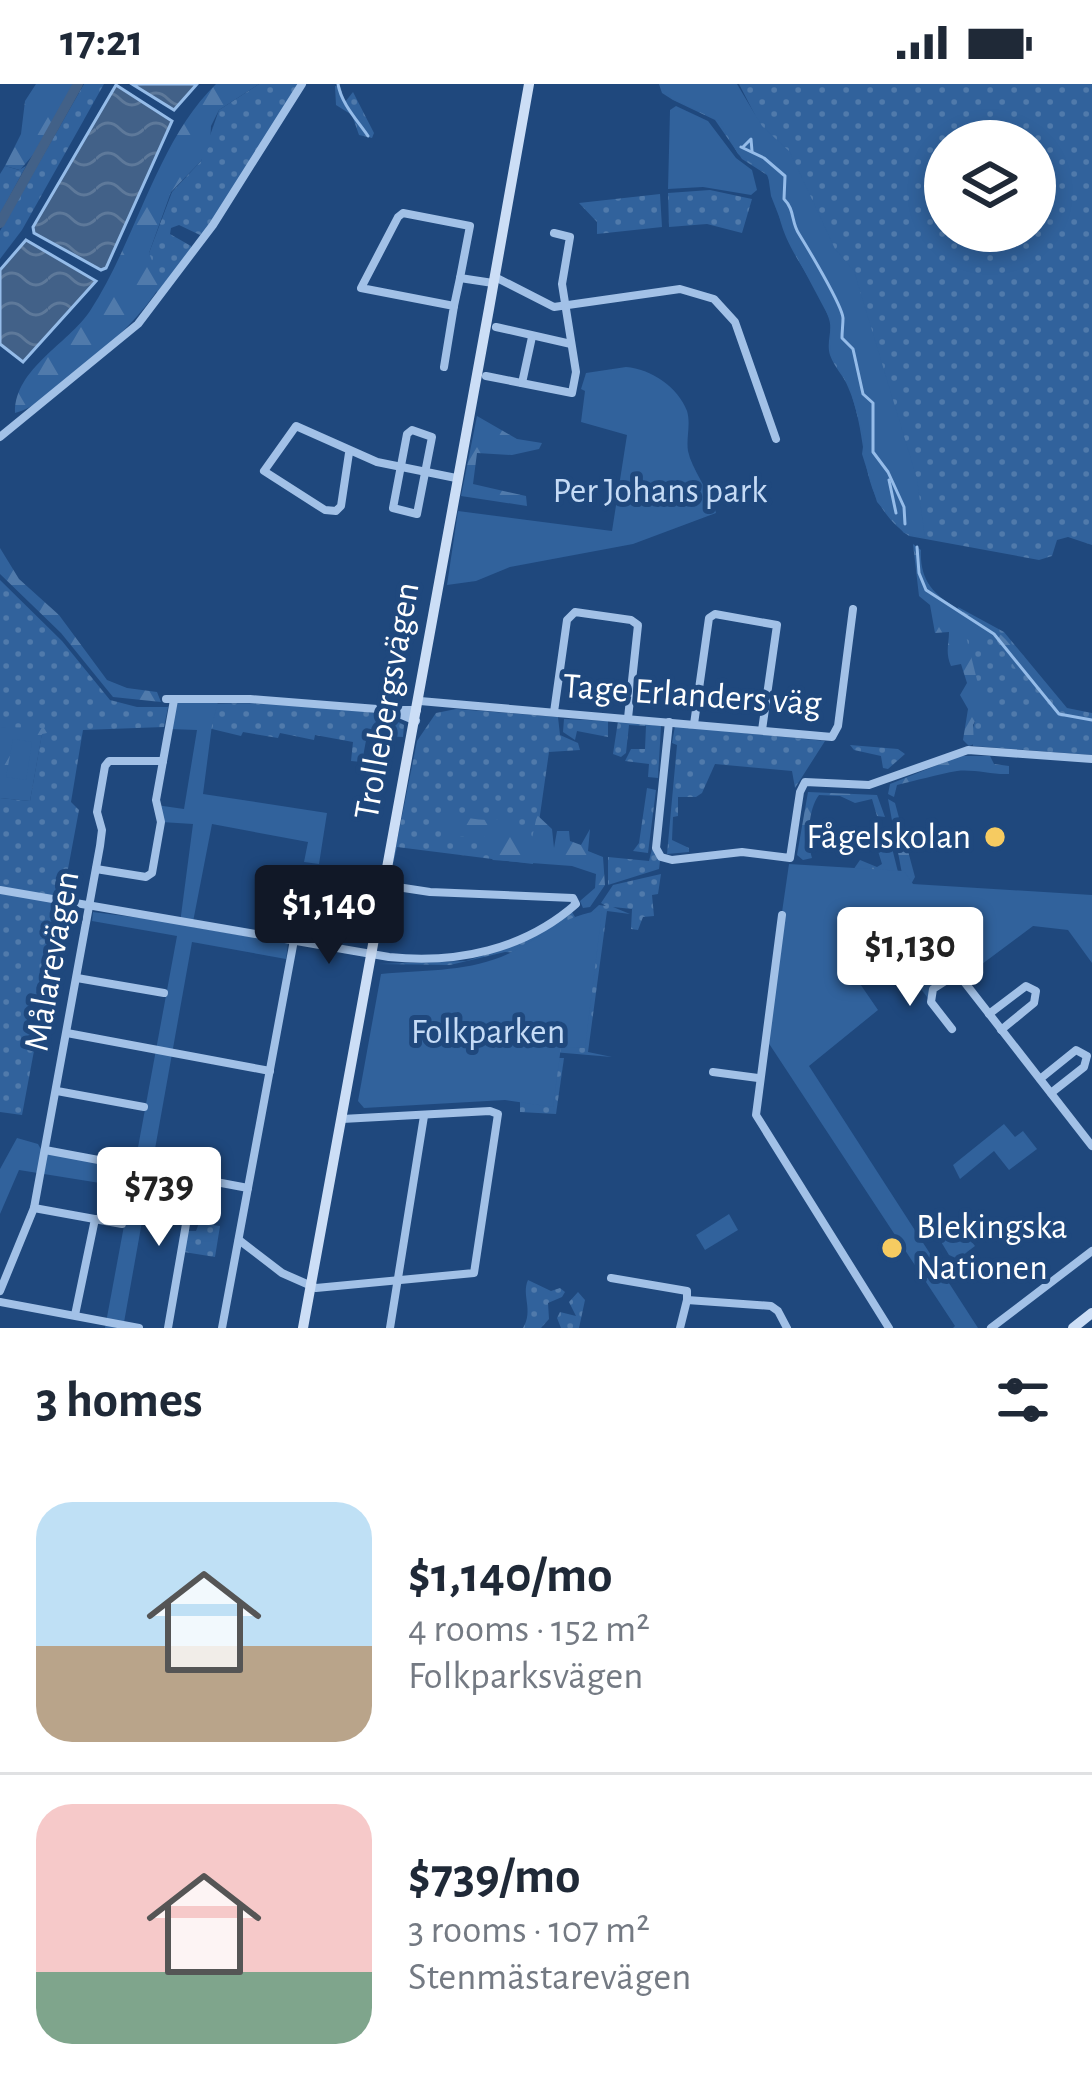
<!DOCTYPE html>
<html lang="en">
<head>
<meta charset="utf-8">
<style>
  body { margin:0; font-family:"Alegreya Sans",sans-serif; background:#f2f2f3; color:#1f2937; height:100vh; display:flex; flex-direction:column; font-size:45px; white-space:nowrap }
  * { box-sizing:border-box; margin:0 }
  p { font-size:39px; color:#747a83 }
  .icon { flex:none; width:66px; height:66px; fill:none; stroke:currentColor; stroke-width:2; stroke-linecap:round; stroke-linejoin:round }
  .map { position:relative; height:1244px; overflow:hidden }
  .sheet { display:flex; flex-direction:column; background:#fff; flex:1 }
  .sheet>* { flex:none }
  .controls { position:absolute; left:924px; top:36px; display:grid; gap:24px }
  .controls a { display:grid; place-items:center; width:132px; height:132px; border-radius:50%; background:#fff; box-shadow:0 6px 18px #0003; font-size:60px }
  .price { position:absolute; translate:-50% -102px; padding:0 27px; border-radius:12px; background:#fff; color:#222; font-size:39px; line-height:78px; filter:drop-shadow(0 3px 6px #0008) }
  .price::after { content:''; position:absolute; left:50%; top:72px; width:36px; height:27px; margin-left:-18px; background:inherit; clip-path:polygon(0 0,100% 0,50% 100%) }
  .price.current { background:#111827; color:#fff }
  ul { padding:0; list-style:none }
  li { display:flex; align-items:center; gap:36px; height:300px; padding:0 36px }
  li+li { border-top:3px solid #e0e1e3 }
  li span { display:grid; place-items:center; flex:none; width:336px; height:240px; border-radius:36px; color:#555 }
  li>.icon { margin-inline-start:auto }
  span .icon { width:144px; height:144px; fill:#fffc; stroke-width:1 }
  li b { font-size:51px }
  h2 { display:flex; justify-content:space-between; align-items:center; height:144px; padding:0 36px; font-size:51px }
  .status { display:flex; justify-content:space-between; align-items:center; height:84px; padding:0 60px; background:#fff; direction:ltr }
  .status svg { height:33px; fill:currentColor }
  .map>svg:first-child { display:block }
</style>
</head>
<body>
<div class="status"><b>17:21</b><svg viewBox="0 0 49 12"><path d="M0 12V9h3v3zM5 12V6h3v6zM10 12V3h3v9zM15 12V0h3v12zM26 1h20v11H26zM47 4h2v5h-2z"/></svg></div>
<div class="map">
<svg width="1092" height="1244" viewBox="0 0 1092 1244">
  <defs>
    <pattern id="grass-dots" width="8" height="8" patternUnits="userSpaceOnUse" patternTransform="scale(3)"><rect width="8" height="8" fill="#31629c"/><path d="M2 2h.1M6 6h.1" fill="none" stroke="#507aab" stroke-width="1.8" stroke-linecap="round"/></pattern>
    <pattern id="forest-firs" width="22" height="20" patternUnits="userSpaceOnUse" patternTransform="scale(3)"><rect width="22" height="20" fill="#31629c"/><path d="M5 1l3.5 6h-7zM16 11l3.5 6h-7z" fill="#507aab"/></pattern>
    <pattern id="water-waves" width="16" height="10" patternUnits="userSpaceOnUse" patternTransform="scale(3)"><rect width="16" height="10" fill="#426188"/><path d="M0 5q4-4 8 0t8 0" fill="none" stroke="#5e799a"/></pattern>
  </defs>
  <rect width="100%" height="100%" fill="#1f487d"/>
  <g fill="url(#grass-dots)" fill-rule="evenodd">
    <path d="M84 0H104L22 146 0 175V147Z"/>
    <path d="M259 0H299L205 148 200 151 179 141 171 144 170 150 191 162V168L157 210 149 169 172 108 201 77 219 26Z"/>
    <path d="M659 0H729L747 36 755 31 739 0H1092V461L1068 453 1057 456 1052 472 1039 476 909 452C853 412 872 357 848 303 844 292 834 283 830 271 826 258 833 247 829 235 820 206 798 181 786 153 777 133 776 110 767 91L742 75 715 36 673 16 662 9ZM945 57H1035V147H945Z"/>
    <path d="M335 2H340L345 18 353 8 374 49 372 54 359 51 352 31 336 21Z"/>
    <path d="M5 82 19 86 26 82 0 130V90Z"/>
    <path d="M710 106 752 115 742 149 707 140 669 143 668 109Z"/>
    <path d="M660 110 662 143 597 150V138L579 119Z"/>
    <path d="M0 496 62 557 110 616 137 623H168L164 643 83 646 71 718 79 726 22 1031 0 1028V714L30 717 42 649 0 643Z"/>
    <path d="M958 523 1004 548 1067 624 1092 629V671L973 662V644L980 620Z"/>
    <path d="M179 620C235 620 359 613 404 641L403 653 367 651 362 678 351 677 353 658 315 651 314 656 280 649 278 654 243 648 241 652 212 645 173 644Z"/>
    <path d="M456 625 558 633 560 651 578 659 580 666 549 668 533 780 397 763 389 797 417 657 436 629Z"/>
    <path d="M564 635 608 637V653L577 647 575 656 563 648Z"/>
    <path d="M618 637 661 642 658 694 648 693 649 680 625 677 631 665H645L646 642 629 641 626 669 621 673 613 670Z"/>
    <path d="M675 642 825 657 795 704 792 687 715 680 702 709 696 713H678V732L673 733 672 756 689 764V768L667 770 677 661 672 659Z"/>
    <path d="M850 661 898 665 905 670 888 685 883 684 881 672 854 666Z"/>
    <path d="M647 704 656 706 648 769 633 767 639 759Z"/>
    <path d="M652 765 660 777 659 785 608 801V773L649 777Z"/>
    <path d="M661 790 658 810 652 811 654 832 643 833 638 846 631 845 632 825 613 823 630 830 607 827 588 968 612 973 553 968 587 832 599 821 606 822 601 819 613 801Z"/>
    <path d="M572 828 575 833 520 869 505 868 450 881 379 880 466 877 510 863Z"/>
    <path d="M559 974H564L556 1030 520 1028V1016Z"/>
    <path d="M199 1139 220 1142 215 1173 184 1168 188 1147H196Z"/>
    <path d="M528 1196 551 1207 560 1204 565 1208 562 1213 548 1219 549 1235 541 1244H523C534 1226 521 1211 528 1196Z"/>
    <path d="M578 1208 585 1216 579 1244H561L557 1234 560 1228 576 1232 569 1218Z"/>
  </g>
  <g fill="url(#forest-firs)">
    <path d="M36 0H74L38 65 20 86 5 82 21 50 25 17Z"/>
    <path d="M216 0H259L219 26 211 42 210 61 201 77 171 108 149 169 161 199C147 232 49 322 15 329 14 285 68 260 90 227 136 157 157 57 216 0Z"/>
    <path d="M477 332 517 355 542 359 539 365 512 371 477 369 473 400 526 412 527 422 461 412Z"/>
    <path d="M913 460 921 466C918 520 968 523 1001 551 1010 559 1018 571 1024 582L1021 587 1016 585 996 556 969 547 966 552 981 612V626L973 641 974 660 969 662 963 656 968 625 960 611 967 599 961 580 951 582C945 568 949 560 949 548L935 549 930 521 919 512Z"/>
    <path d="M0 464 19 495 59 531 107 596 127 604 157 608 161 618 113 613 61 549 0 490Z"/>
    <path d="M0 643 44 644 47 649 42 650 30 717 0 714Z"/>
    <path d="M960 672H990L994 680 1009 682V690C993 691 974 685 957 687 938 690 915 697 897 701L894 713 888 710 890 700Z"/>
    <path d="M808 708 877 711 885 733 877 732 872 715 855 719 840 712 819 711C808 725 807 756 812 774L803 776 797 771Z"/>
    <path d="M888 715 895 719 915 793 910 802 903 795Z"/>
    <path d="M537 731 552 745 554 764 557 747H569L570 757 581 761 590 745 588 767 603 773 605 801 590 823 583 824 580 817 595 804 596 790 572 782 493 776 488 771 484 752 449 753 436 736C456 727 480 741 502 734L531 759Z"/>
    <path d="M889 752 900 796 853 786 860 776 877 783 882 780 878 767 882 753Z"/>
  </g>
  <g fill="#31629c">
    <path d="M659 0H737L762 42 790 68 835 165 854 187 917 395 925 454 904 449 877 418 862 370 864 355 850 305 830 269 831 237 789 158 771 112 768 91 738 70 719 37 672 15Z"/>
    <path d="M676 22 708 37 736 74 752 86 757 106 751 111 703 103 668 105 670 26Z"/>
    <path d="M626 283C651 285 678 303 687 327 691 340 686 354 688 367 692 386 710 408 716 429L633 460 510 483 476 497 447 501 458 427 612 447 627 351 581 338 585 307 581 305 586 289Z"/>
    <path d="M219 614 212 641 203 710 327 729 319 780 304 778 308 758 212 740 192 843 288 859 286 875 192 858 123 1244H105L131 1104 19 1086 0 1130V1085L17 1054 38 1060 43 1069 134 1085 177 852 92 837 93 828 180 839 193 740 161 738 156 721 184 725 197 646 169 645 174 616Z"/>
    <path d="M13 655 32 658 26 696 6 693Z"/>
    <path d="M789 780 904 787 913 800 1092 811V879L1068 846 1033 842 962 895 958 892 937 901 931 918 899 877 898 869 874 877 854 891 878 926 809 982 978 1244H953L955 1242 764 952Z"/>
    <path d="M602 827 585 964 561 963 553 1023 505 1016 364 1024 358 1017 381 890C421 886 463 888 501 873 537 859 563 829 602 827Z"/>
    <path d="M1004 1040 1015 1053 1023 1047 1037 1065 1009 1086 994 1067 960 1095 953 1081Z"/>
    <path d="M729 1130 738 1146 705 1166 696 1151Z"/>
    <path d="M952 1133 975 1162 958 1175 949 1171 934 1146Z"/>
  </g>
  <g fill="url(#water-waves)" stroke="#95bce9" stroke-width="3">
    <path d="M132 0H197L174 26Z"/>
    <path d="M116 1 172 37 106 184 101 186 34 149 33 143Z"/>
    <path d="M26 156 96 197 23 278 0 260V186Z"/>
  </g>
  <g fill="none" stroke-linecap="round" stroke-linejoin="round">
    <g stroke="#95bce9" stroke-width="3">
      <path d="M338 0C341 19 357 36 368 52"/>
      <path d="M741 63 764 74 785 92 784 115C795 126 791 138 799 150 807 163 842 221 843 234 843 241 842 247 842 254L853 265 863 310 873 319V368L888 388 904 423 905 440"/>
      <path d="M743 63 751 55 752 67"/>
      <path d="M889 396 896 429"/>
      <path d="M917 463 919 489 926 506 994 550 1059 630 1092 636"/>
    </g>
    <path stroke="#426188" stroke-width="10" d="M0 139 78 0"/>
    <g stroke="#a2c1e7" stroke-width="8">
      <path d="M495 193 554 223 680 205 714 215 735 238 776 355"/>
      <path d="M454 222 460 194"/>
      <path d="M496 243 571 260"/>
      <path d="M444 283 454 222 361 204 398 133 403 129 470 142 460 194 493 199"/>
      <path d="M486 292 572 309 576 288 562 200 570 153 554 149"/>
      <path d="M522 299 532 253"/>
      <path d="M412 346 432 353 417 430 393 424 407 350Z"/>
      <path d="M0 353 138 240 213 141 302 0"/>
      <path d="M349 369 341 422 336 427 325 426 264 387 296 342 377 378 456 394"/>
      <path d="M166 615H250L390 626"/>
      <path d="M420 617 832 653 838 642 853 525"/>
      <path d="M554 628 567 536 575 528 631 536 638 541 628 634"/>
      <path d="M416 637 390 626H417"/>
      <path d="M669 638 656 764 661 773 672 776 742 768 790 774 800 708 805 698 869 701 968 666 1092 675"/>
      <path d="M694 640 709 534 715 530 777 541 762 646"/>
      <path d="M96 785 146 793 152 789 161 738 156 716 174 616"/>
      <path d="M0 806 389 873C456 880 524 866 576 820L573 814 430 808 384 801"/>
      <path d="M782 831 756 1031 889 1244"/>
      <path d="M77 894 164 909"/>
      <path d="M989 930 1026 902 1036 907 1034 919 1001 946"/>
      <path d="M952 945 931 918 933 905 955 891 962 895 1092 1062"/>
      <path d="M67 949 270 987"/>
      <path d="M713 988 758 994"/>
      <path d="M1040 995 1076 966 1087 972 1084 983 1051 1009"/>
      <path d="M57 1007 144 1023"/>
      <path d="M45 1066 248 1104"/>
      <path d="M34 1124 122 1140"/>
      <path d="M239 1156 282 1189 316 1204 474 1189 498 1030 490 1027 342 1035"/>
      <path d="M611 1194 687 1207V1216"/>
      <path d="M0 1207 34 1124 100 762 102 746 97 728 105 682 109 677H163"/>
      <path d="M687 1216 771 1222 778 1227 787 1244"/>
      <path d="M0 1218 139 1244"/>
      <path d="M75 1231 95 1135"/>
      <path d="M168 1244 194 1094"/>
      <path d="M222 1244 294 856"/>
      <path d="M390 1244 424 1032"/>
      <path d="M680 1244 687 1216"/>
      <path d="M991 1244 1092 1167"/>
    </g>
    <g stroke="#ccdef6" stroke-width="10">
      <path d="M303 1244C378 829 456 415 529 0"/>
      <path d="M1073 1244 1092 1229"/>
    </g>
  </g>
  <g fill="#f6cb61" stroke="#1f487d" stroke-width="4.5">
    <circle cx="995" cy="753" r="12"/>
    <circle cx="892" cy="1164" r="12"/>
  </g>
  <g text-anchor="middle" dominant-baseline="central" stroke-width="10" stroke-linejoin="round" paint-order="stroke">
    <g font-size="36" fill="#c5dbf6" stroke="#1f487d">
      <text x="660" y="407">Per Johans park</text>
      <text x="488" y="948">Folkparken</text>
    </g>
    <g font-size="36" fill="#fff" stroke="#1f487d">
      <text transform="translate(692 611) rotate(4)">Tage Erlanders väg</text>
      <text transform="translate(387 617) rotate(-80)">Trollebergsvägen</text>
      <text transform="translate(52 877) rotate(-80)">Målarevägen</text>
    </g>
    <g font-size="36" fill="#fff" stroke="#1f487d" text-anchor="end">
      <text x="971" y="753">Fågelskolan</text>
      <text x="916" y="1143" text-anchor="start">Blekingska<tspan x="916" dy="41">Nationen</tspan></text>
    </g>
  </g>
</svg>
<div class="controls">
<a><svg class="icon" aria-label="layers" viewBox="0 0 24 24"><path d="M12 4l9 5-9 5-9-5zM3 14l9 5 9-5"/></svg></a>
</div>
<b class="price current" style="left:329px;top:883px">$1,140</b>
<b class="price" style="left:910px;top:925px">$1,130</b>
<b class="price" style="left:159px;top:1165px">$739</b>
</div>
<section class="sheet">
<h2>3 homes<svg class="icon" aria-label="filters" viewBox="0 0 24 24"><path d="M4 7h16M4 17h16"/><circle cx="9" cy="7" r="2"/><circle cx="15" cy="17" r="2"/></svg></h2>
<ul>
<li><span style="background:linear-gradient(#bfe0f5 60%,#b9a48a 0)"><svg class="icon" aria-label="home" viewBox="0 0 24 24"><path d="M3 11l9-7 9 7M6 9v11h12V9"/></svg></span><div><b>$1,140/mo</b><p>4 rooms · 152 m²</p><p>Folkparksvägen</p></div></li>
<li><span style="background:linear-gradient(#f6c9c9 70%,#7fa58c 0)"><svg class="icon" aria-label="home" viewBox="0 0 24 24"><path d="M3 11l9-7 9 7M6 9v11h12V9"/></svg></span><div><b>$739/mo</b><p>3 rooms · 107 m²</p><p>Stenmästarevägen</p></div></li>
</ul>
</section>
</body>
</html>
